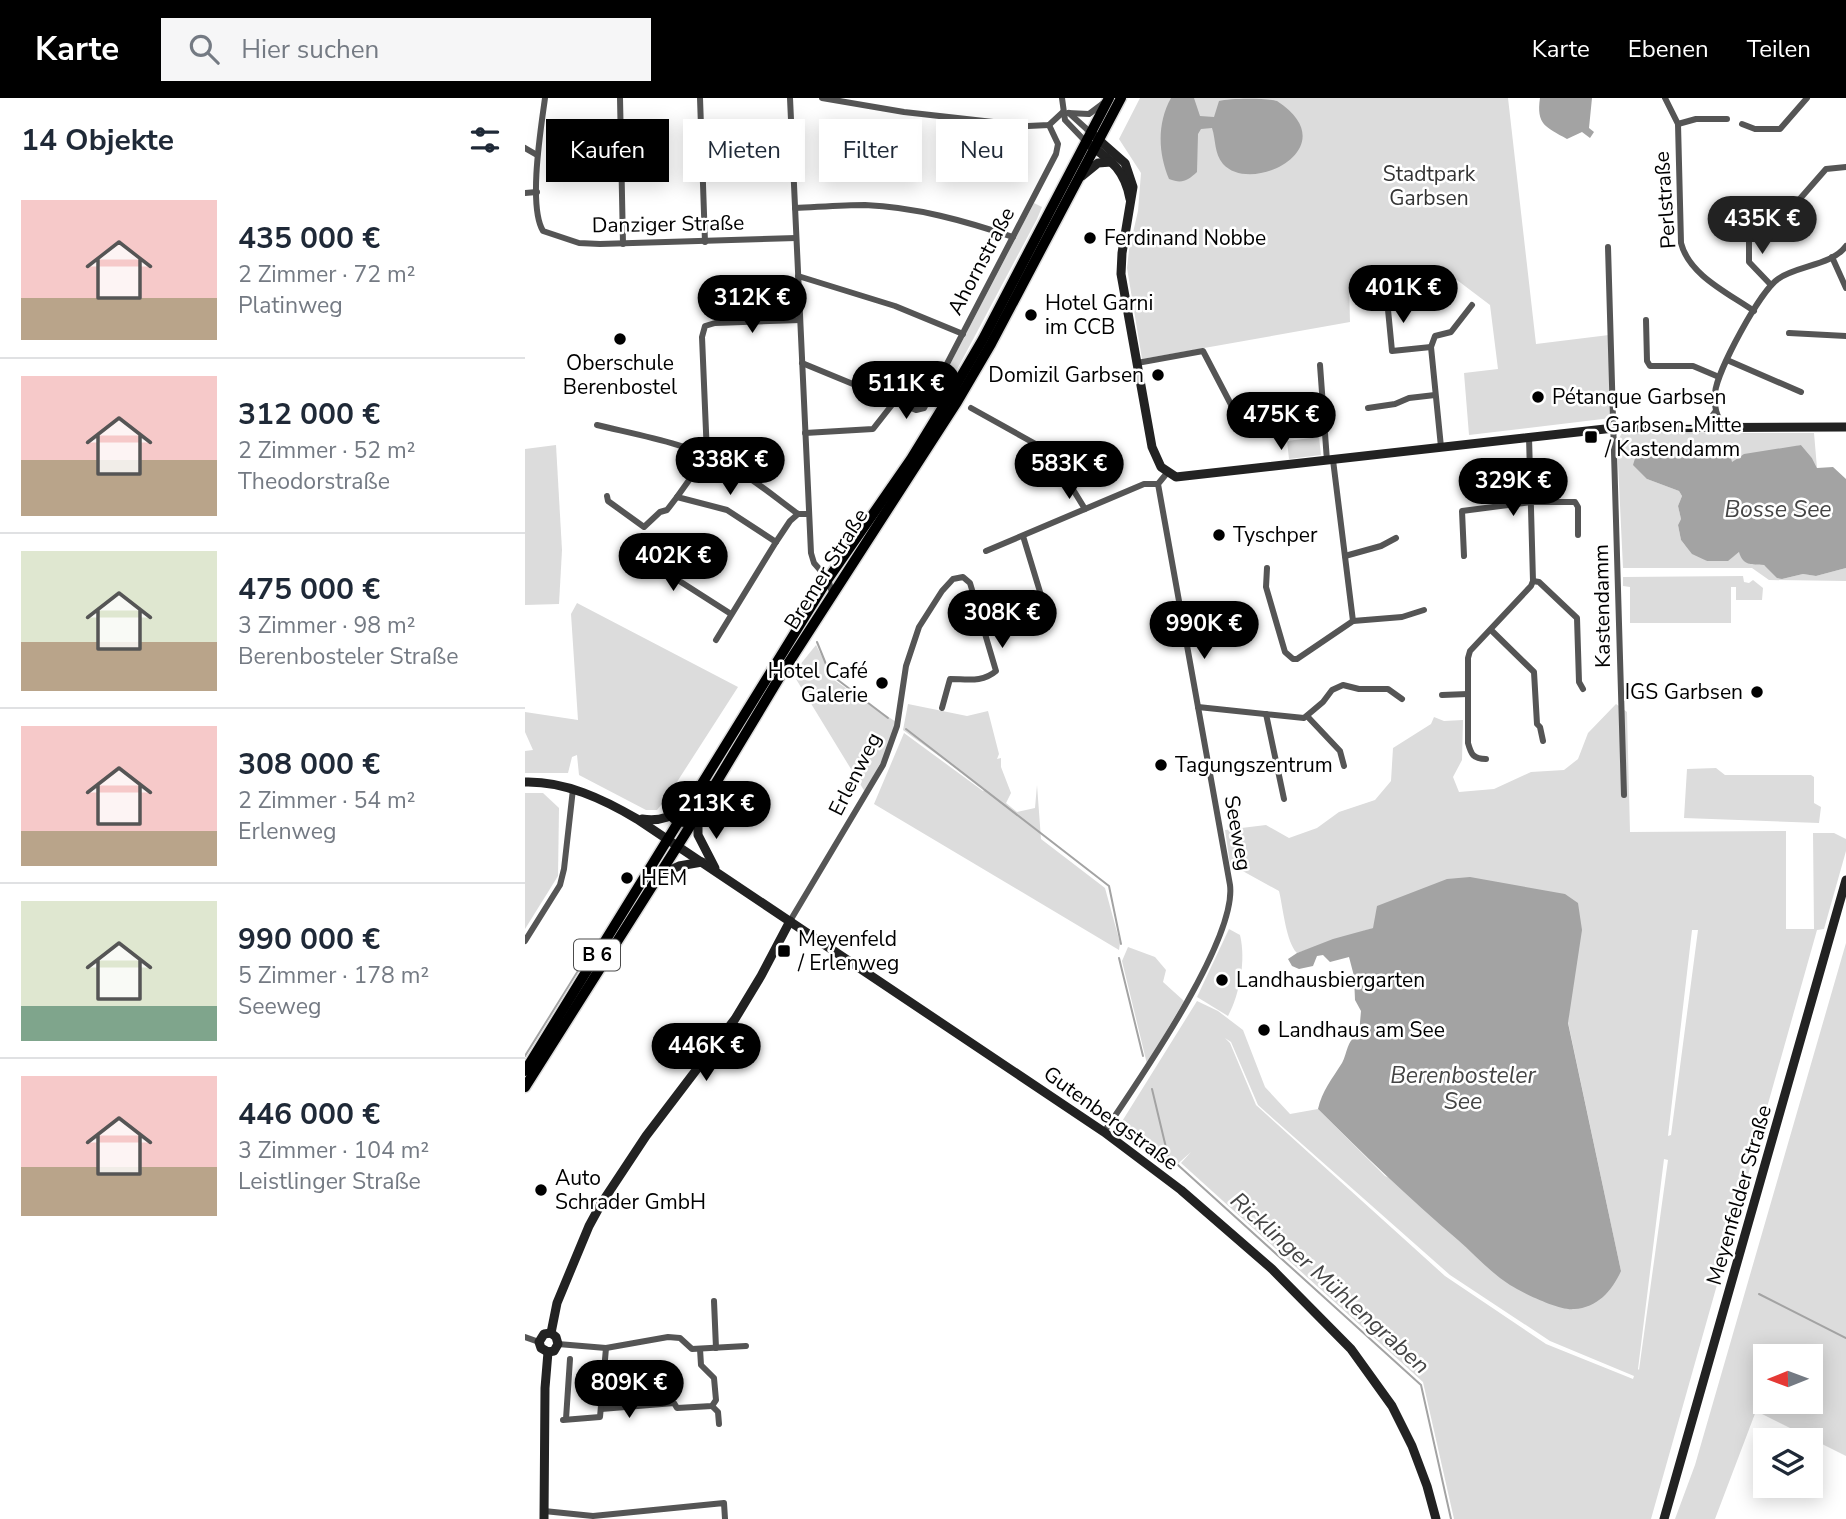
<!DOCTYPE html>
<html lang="de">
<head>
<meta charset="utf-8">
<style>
  body { margin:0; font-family:"Nunito Sans",sans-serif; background:#f6f6f7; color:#1f2937; height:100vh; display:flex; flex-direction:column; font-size:26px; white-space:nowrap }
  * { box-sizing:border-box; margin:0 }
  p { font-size:23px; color:#747a83 }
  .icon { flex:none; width:38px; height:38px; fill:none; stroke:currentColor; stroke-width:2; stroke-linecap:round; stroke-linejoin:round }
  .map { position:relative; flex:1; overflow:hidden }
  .panel { display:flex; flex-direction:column; background:#fff; width:525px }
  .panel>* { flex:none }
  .guide { position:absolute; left:21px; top:21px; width:665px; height:63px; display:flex; gap:14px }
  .needle { width:46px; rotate:269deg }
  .controls { position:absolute; left:1228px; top:1246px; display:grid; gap:14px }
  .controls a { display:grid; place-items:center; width:70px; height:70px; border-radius:0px; background:#fff; box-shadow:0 4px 18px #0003; font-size:35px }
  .price { position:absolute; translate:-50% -60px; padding:0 16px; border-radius:24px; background:#000; color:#fff; font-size:23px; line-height:46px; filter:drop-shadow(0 2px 4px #0008) }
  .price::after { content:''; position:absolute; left:50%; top:42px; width:21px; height:16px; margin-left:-10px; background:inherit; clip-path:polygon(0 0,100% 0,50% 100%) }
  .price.active { background:#222; color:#fff }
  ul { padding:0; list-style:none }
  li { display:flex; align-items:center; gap:21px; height:175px; padding:0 21px }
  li+li { border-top:2px solid #e0e1e3 }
  li span { display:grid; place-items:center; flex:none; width:196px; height:140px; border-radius:0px; color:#555 }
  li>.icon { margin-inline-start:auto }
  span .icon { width:84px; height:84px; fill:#fffc; stroke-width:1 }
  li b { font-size:30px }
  h2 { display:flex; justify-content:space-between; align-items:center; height:84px; padding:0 21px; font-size:30px }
  .chip { padding:0 24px; border-radius:0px; background:#fff; box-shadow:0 4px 18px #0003; font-size:24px; line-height:63px }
  .chip.active { background:#000; color:#fff }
  header { display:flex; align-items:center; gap:42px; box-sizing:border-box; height:98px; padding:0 35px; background:#000; color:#fff }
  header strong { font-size:33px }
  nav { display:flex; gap:38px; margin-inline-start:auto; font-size:24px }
  .search { width:490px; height:63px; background:#f6f6f7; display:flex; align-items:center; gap:18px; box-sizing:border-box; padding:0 24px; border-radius:0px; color:#747a83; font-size:26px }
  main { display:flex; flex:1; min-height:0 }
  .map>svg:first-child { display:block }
</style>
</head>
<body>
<header>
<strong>Karte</strong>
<div class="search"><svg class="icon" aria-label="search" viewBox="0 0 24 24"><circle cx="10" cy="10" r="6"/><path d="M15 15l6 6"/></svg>Hier suchen</div>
<nav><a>Karte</a><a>Ebenen</a><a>Teilen</a></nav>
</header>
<main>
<section class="panel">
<h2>14 Objekte<svg class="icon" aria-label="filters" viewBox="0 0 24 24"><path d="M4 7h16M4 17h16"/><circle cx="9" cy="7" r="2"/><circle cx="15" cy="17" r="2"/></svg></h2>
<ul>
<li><span style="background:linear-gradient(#f6c9c9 70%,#b9a48a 0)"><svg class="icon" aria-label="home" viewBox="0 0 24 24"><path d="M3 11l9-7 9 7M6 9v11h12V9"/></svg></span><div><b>435 000 €</b><p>2 Zimmer · 72 m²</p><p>Platinweg</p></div></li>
<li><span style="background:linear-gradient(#f6c9c9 60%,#b9a48a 0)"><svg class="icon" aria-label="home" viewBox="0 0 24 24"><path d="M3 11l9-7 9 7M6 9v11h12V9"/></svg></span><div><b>312 000 €</b><p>2 Zimmer · 52 m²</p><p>Theodorstraße</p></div></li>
<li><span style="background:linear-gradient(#dfe7d0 65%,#b9a48a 0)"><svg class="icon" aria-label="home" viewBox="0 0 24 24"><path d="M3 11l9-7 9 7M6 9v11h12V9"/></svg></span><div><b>475 000 €</b><p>3 Zimmer · 98 m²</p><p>Berenbosteler Straße</p></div></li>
<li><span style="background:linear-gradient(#f6c9c9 75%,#b9a48a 0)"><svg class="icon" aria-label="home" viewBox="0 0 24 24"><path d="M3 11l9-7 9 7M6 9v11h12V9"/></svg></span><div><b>308 000 €</b><p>2 Zimmer · 54 m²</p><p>Erlenweg</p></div></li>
<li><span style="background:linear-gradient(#dfe7d0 75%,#7fa58c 0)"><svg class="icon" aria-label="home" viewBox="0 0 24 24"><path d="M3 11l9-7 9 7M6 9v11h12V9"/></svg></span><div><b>990 000 €</b><p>5 Zimmer · 178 m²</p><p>Seeweg</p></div></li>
<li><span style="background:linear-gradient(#f6c9c9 65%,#b9a48a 0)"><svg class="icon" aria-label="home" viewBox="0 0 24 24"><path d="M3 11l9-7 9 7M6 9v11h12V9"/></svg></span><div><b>446 000 €</b><p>3 Zimmer · 104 m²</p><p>Leistlinger Straße</p></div></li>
</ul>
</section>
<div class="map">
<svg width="1321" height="1421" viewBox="0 0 1321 1421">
  <rect width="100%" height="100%" fill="#fff"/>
  <g fill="#dcdcdc" fill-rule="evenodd">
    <path d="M615 0H983L1011 246 1084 237 1086 320 944 337 939 275 973 271 965 207 928 179 897 177 824 186 825 224 617 261 602 170 604 152 613 113 616 75 594 41Z"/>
    <path d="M509 105 517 109 512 121 427 281 419 278Z"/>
    <path d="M1097 335H1289L1292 370 1287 360 1276 347 1206 365 1195 345 1179 348 1122 381 1154 393 1157 398 1153 408 1156 421 1153 427 1156 442 1160 447 1182 463H1202L1214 454 1239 467 1257 481 1278 476 1291 478 1321 470V483L1244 482 1227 470H1098L1092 344Z"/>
    <path d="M794 339 796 357 764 361 762 343Z"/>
    <path d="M31 347 37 452 34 506 0 507V351Z"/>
    <path d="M1218 478 1219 484 1224 485 1228 482 1238 490 1237 502H1211V489H1206V525H1105V489L1098 488V479Z"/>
    <path d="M52 505 213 589 141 701 132 712H121L54 677 52 657 47 659 43 675H0V653L8 652 0 634V614L53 622 46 516Z"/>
    <path d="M291 547 309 582 371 624 358 660 340 694 271 581 274 568Z"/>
    <path d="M383 606 442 618 463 613 474 656 472 661 476 660V669L486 695 481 705 492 714 510 710 512 687 516 741 580 790 595 845 594 852 349 706 379 635 458 693 460 691 378 632Z"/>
    <path d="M1091 606 1102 614 1105 734 1261 733V831H1289L1288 735H1309L1321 741V753L1299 831 1292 832 1126 1421H929L898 1284 656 1065 666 1054 647 1071 597 1034 596 1025 672 903 693 913 718 932 740 989 765 1016 793 1011 860 1078 1096 1173 1043 924 1044 907 848 830 772 855C761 844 758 809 754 793L705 766 700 732 741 727 764 740 792 730 814 714 850 702 866 683 868 650 906 626 909 619 919 623 938 622 937 662 928 679 934 694 969 691 1006 674 1039 672 1053 661 1063 635ZM1167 832H1173L1146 1037 1143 1038ZM700 940 706 944 733 1007 925 1177 1025 1243 1109 1278 1108 1281 1021 1246 920 1178 731 1007 705 945ZM1139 1061 1143 1062 1114 1272 1113 1271Z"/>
    <path d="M1191 670 1200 677H1286L1289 679V705L1296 709 1294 725 1159 720 1162 671Z"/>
    <path d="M0 695H18L34 710 33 778 0 831Z"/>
    <path d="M704 831 715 837C721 862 715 895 703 918L672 899Z"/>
    <path d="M1321 845V1358L1231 1313 1190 1421H1150L1170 1367ZM1286 1258V1304H1241V1258Z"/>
    <path d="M603 849 630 859 641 872 638 884 659 903 622 966 597 863Z"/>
  </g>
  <g fill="#a3a3a3">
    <path d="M646 0H669L675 18 689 19 694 3C705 0 742 0 752 3 823 49 727 98 698 66 689 55 691 42 687 30L676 31 673 36 672 74C662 83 657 86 644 81 633 55 632 25 646 0Z"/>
    <path d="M1015 0H1067L1064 30 1069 34 1065 40 1057 34 1042 41C1021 29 1011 27 1015 0Z"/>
    <path d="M1195 345 1204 352 1207 364 1219 356 1276 347 1287 360 1292 370 1308 369 1321 381V470L1291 478 1278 476 1257 481 1252 480 1239 467C1226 466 1218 468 1214 454L1203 463H1182L1167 456 1156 442 1153 427 1156 421 1153 408 1157 398 1154 393 1122 381 1108 367 1112 354C1136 341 1168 350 1195 345Z"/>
    <path d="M945 779 1040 796 1053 805 1057 832 1043 925 1096 1173C1087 1193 1072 1210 1049 1211 1035 1213 998 1195 985 1187 966 1175 949 1156 933 1142 884 1100 838 1056 793 1011 797 993 807 981 817 965 823 954 821 943 834 936L836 913 830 902 829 878 824 859 805 864 798 857 792 858 788 868 774 871 767 868 763 861 772 855 808 841 848 830 852 808 922 781Z"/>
  </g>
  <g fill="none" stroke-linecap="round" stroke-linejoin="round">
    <g stroke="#a3a3a3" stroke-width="2">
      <path d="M292 544 305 576 363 620"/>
      <path d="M381 631 584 788 596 846"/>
      <path d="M594 860 618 958"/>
      <path d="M0 958 66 852"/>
      <path d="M627 991 643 1058 896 1287 926 1421"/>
      <path d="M1234 1196 1321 1240"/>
    </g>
    <g stroke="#dbdbdb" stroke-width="13">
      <g id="primary">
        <path d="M0 973 303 481 386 361 424 299 458 241 584 0"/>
        <path d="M0 989 162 733 259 572 432 304 466 246 596 0"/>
      </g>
    </g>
    <g stroke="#555" stroke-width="6">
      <path d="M20 0C16 30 3 108 18 133L54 145 75 146 271 140"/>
      <path d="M95 0 98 146"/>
      <path d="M175 0 180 144"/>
      <path d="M265 0 286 455 289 465 303 481 308 498"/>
      <path d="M297 0 379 14 503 28 524 27 538 14"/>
      <path d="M537 0 540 22 561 44"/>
      <path d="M1140 0 1153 26 1156 145C1164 177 1203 195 1229 213"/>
      <path d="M543 15 564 16 580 4"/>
      <path d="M544 15 566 35"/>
      <path d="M1153 26 1171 21H1202"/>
      <path d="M1217 26 1230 31H1255L1282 0"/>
      <path d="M0 50 12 57"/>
      <path d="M0 95 12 94"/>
      <path d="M1231 107 1248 112 1266 111 1301 71 1321 69"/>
      <path d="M270 110C293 109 317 107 340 107 391 109 440 123 488 139"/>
      <path d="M1224 133V164L1246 187"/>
      <path d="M1083 149 1099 697"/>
      <path d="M1307 159 1321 190"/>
      <path d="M273 178 370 208 438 236"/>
      <path d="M861 191 867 253 906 249"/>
      <path d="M1121 222 1122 263 1125 268H1168L1194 279"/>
      <path d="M1264 235 1321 238"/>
      <path d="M1202 262 1276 294"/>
      <path d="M277 265 391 312 399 310 531 56 533 46 524 27"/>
      <path d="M612 265 678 253 712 318 798 308 802 363"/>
      <path d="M795 267 798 308"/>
      <path d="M446 310 525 354 560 411"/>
      <path d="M843 310 870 306 884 300 910 297"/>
      <path d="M72 327C118 338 165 346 207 369 230 382 251 400 273 416H283"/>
      <path d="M1178 330 1190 314"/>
      <path d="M1200 330C1191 318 1189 309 1190 295 1192 273 1235 193 1253 181 1273 167 1306 168 1321 148"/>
      <path d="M280 335 348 331 370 303"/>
      <path d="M916 349 906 249 910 238 926 234 947 207"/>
      <path d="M182 357 177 239 180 228 190 225 275 222"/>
      <path d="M182 357 152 399 202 412 251 444"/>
      <path d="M808 362 828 523"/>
      <path d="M82 398 83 403 119 429 135 414 142 412 152 399"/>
      <path d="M498 438 519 507"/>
      <path d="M461 453 619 386H633"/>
      <path d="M119 454 120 461 206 516"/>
      <path d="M820 458 856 448 871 440"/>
      <path d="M939 458 937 413 1006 404H1050L1053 409V437"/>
      <path d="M742 470 741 489 760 554 768 561H772L828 523 877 519 899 512"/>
      <path d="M1008 483 1014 484 1052 520 1054 584 1058 591"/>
      <path d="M966 532 1009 574 1012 626 1015 629 1018 643"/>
      <path d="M191 542 251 444 265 423 273 416"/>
      <path d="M917 597 943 596"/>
      <path d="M673 609 779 620 798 604 807 592 818 587 834 591H863L877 601"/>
      <path d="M741 616 759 701"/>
      <path d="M782 618 815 653 819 668"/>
      <path d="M961 661C948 661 946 656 943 645V560L945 553 1006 488 1008 483 1004 339"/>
      <path d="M265 823 358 667 372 628 381 568 394 529 417 493 428 481 438 479 445 485 471 573C457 585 442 581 425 581L417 610"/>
      <path d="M0 843 35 787 39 771 48 691"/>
      <path d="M579 1034C612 985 712 842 705 787L633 386 642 375"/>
      <path d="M189 1203 191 1250"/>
      <path d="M0 1239 14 1244"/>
      <path d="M33 1246 81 1250 143 1239 155 1240 167 1251 221 1248"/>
      <path d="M187 1308 193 1314 194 1326"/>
      <path d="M76 1311 149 1305 152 1310 187 1308 191 1302 189 1280 176 1267 175 1251"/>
      <path d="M41 1321 45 1261"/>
      <path d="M38 1322 75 1319 81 1250"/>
      <path d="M19 1413 68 1418 199 1405 200 1421"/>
    </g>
    <g stroke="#222" stroke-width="9">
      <path d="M566 35 600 65 608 89 597 155 596 176 627 349 636 369 651 379 1089 330 1321 329"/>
      <path d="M565 47C587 63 600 73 605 101"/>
      <path d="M557 78 573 65 586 64"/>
      <path d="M0 684C40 683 78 701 112 721L579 1034 656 1092 747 1171 826 1251 867 1308 887 1348 902 1388 911 1421"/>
      <path d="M173 716V737L190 770"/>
      <path d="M117 721C137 724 147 718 163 707"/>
      <path d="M133 778 154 768 177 764"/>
      <path d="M26 1235 32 1205 64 1128 76 1106 121 1038 210 921 236 878 265 823"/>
      <path d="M23 1254 16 1250 14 1244 19 1236 26 1235"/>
      <path d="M23 1254 29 1253 33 1246 31 1239 26 1235"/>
      <path d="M19 1421 20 1290 23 1254"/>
      <path d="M1139 1421 1321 782"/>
    </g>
    <use href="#primary" stroke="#000" stroke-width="10"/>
  </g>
  <g fill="#000" stroke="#fff" stroke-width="2.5">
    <circle cx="565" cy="140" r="7"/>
    <circle cx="506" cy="217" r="7"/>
    <circle cx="95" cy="241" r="7"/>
    <circle cx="633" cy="277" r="7"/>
    <circle cx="1013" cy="299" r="7"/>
    <rect x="1059" y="332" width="14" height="14" rx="3.5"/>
    <circle cx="694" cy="437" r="7"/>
    <circle cx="357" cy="585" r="7"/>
    <circle cx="1232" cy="594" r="7"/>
    <circle cx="636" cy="667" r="7"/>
    <circle cx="102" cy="780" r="7"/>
    <rect x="252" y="846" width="14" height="14" rx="3.5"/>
    <circle cx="697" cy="882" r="7"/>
    <circle cx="739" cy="932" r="7"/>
    <circle cx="16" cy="1092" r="7"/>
  </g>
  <g text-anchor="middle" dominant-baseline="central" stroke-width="5" stroke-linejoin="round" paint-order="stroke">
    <rect fill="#fff" stroke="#4c4c4c" stroke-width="2" x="49" y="841.5" width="46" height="31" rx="5"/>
    <g font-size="19" font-weight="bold" fill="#000">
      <text x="72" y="857">B 6</text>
    </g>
    <g font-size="21" fill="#333" stroke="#fff">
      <text x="904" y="76">Stadtpark<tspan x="904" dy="24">Garbsen</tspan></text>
    </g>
    <g font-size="21" fill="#000" stroke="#fff">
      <text transform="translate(1140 102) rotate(-94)">Perlstraße</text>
      <text transform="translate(143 126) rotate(-1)">Danziger Straße</text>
      <text transform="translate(456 163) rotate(-62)">Ahornstraße</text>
      <text transform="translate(301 471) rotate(-58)">Bremer Straße</text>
      <text transform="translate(1077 508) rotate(-91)">Kastendamm</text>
      <text transform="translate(330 676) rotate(-63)">Erlenweg</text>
      <text transform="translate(713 735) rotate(80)">Seeweg</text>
      <text transform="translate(586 1020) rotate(36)">Gutenbergstraße</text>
      <text transform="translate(1214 1097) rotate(-74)">Meyenfelder Straße</text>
    </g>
    <g font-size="21" fill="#000" stroke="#fff" text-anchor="start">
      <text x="579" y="140">Ferdinand Nobbe</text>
      <text x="520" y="205">Hotel Garni<tspan x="520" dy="24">im CCB</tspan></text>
      <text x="95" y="265" text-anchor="middle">Oberschule<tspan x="95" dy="24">Berenbostel</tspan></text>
      <text x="619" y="277" text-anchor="end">Domizil Garbsen</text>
      <text x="1027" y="299">Pétanque Garbsen</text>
      <text x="1080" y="327">Garbsen-Mitte<tspan x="1080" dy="24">/ Kastendamm</tspan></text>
      <text x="708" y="437">Tyschper</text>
      <text x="343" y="573" text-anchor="end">Hotel Café<tspan x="343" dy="24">Galerie</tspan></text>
      <text x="1218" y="594" text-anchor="end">IGS Garbsen</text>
      <text x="650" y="667">Tagungszentrum</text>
      <text x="116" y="780">HEM</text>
      <text x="273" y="841">Meyenfeld<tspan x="273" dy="24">/ Erlenweg</tspan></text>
      <text x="711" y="882">Landhausbiergarten</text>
      <text x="753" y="932">Landhaus am See</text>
      <text x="30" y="1080">Auto<tspan x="30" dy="24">Schrader GmbH</tspan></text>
    </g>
    <g font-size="23" font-style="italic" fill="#444" stroke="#fff">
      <text x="1253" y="411">Bosse See</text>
      <text x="938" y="977">Berenbosteler<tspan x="938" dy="26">See</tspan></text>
      <text transform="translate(805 1185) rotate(42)">Ricklinger Mühlengraben</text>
    </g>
  </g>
</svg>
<div class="controls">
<a><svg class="needle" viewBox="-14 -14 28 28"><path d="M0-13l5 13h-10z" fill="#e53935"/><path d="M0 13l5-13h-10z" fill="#747a83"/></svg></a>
<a><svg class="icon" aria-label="layers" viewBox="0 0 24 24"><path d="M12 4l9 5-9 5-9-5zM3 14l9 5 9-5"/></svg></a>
</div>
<b class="price active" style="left:1237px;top:158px">435K €</b>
<b class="price" style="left:878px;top:227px">401K €</b>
<b class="price" style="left:227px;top:237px">312K €</b>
<b class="price" style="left:381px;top:323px">511K €</b>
<b class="price" style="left:756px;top:354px">475K €</b>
<b class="price" style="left:205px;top:399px">338K €</b>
<b class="price" style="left:544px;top:403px">583K €</b>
<b class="price" style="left:988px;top:420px">329K €</b>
<b class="price" style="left:148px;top:495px">402K €</b>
<b class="price" style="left:477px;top:552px">308K €</b>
<b class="price" style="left:679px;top:563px">990K €</b>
<b class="price" style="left:191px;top:743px">213K €</b>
<b class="price" style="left:181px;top:985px">446K €</b>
<b class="price" style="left:104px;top:1322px">809K €</b>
<div class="guide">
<a class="chip active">Kaufen</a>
<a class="chip">Mieten</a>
<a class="chip">Filter</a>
<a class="chip">Neu</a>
</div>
</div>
</main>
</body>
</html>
